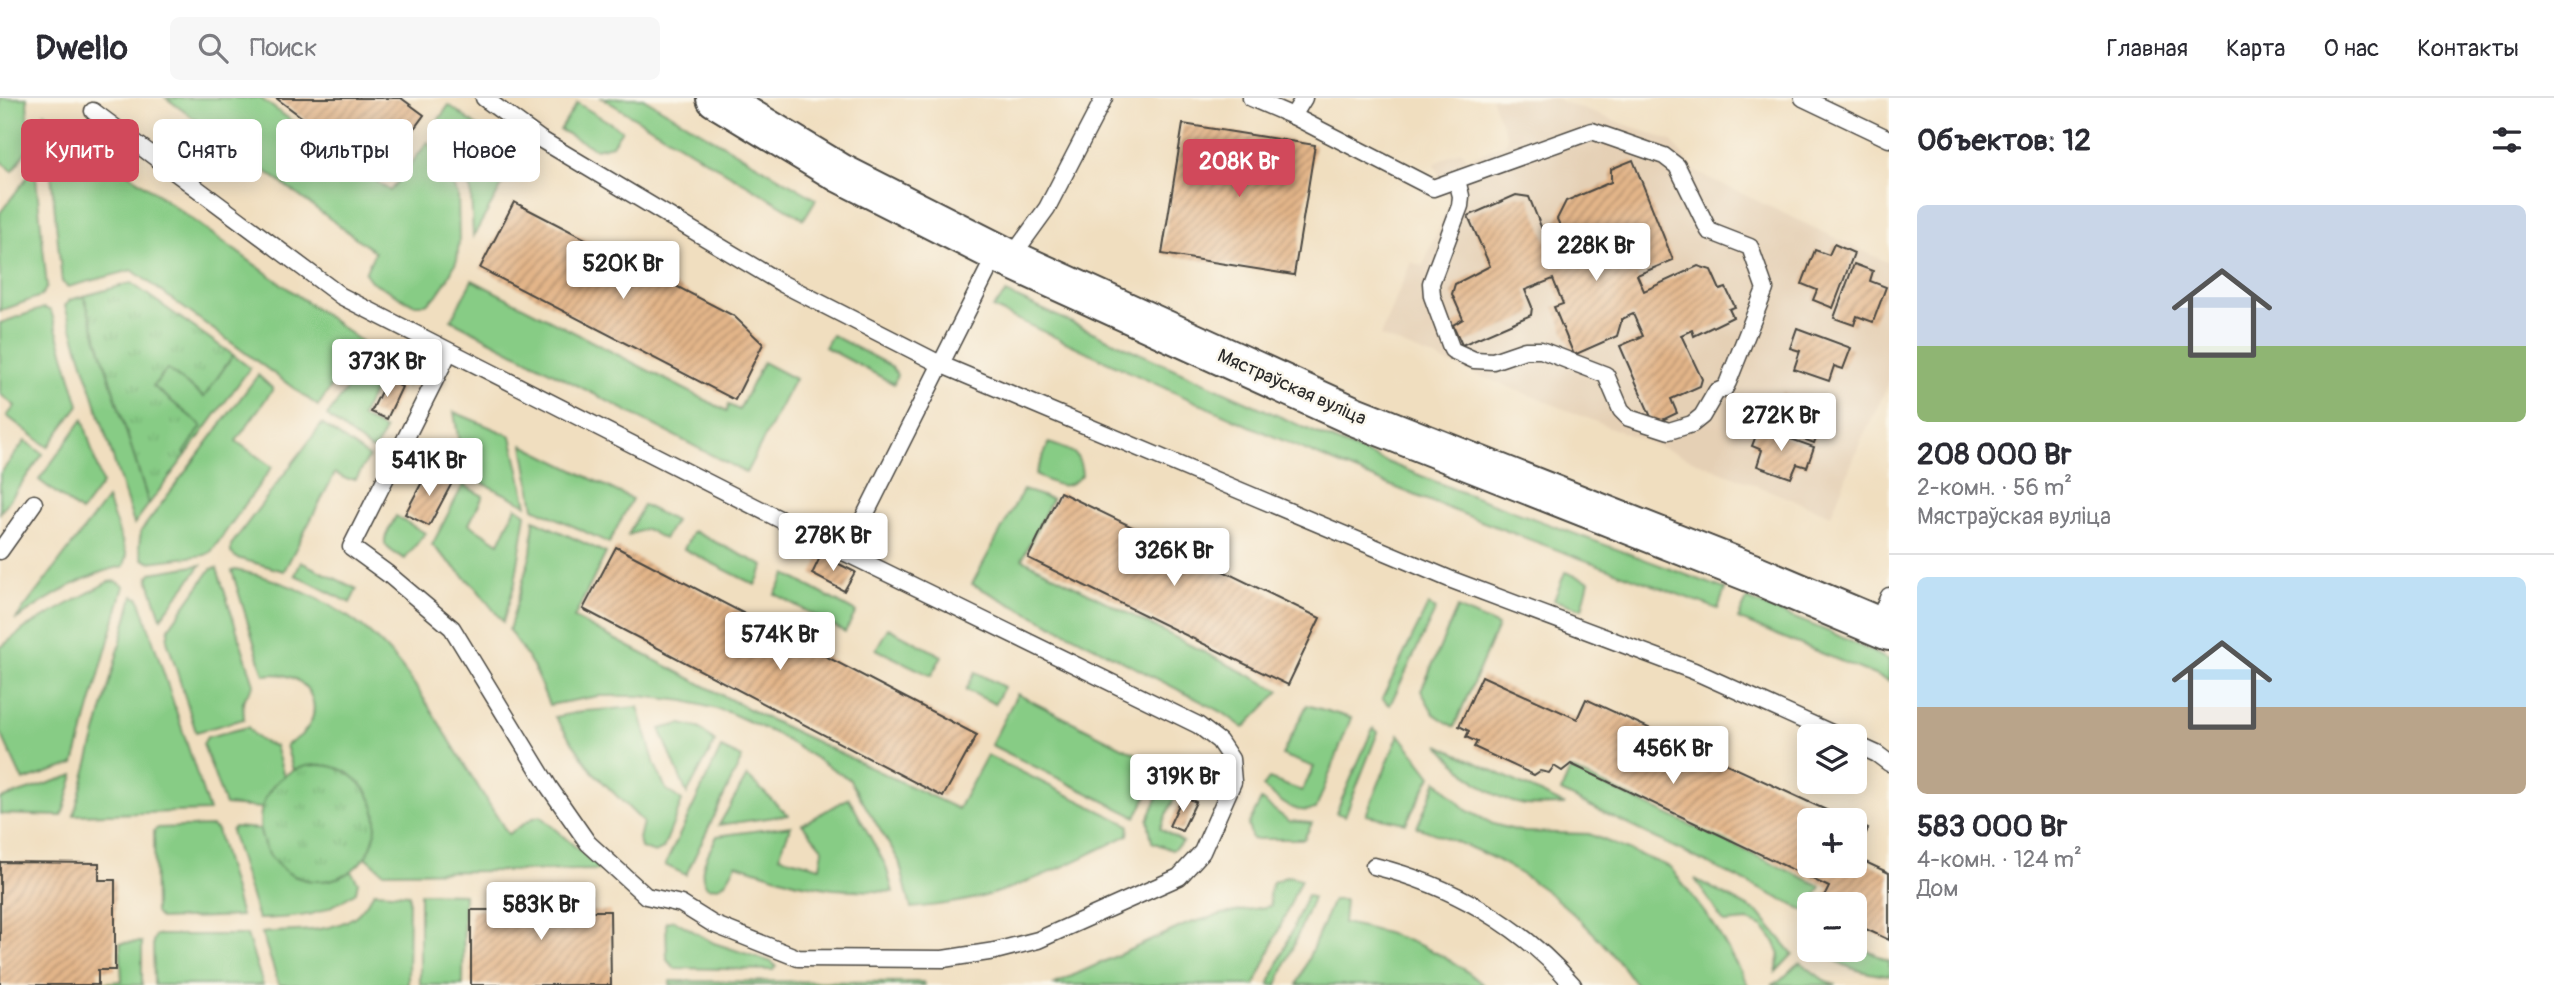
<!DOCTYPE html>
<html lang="ru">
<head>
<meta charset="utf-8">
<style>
  body { margin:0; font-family:Pangolin,sans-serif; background:#f7f7f7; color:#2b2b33; height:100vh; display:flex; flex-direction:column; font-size:26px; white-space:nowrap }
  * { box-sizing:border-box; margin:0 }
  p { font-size:23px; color:#7c7c81 }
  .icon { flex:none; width:38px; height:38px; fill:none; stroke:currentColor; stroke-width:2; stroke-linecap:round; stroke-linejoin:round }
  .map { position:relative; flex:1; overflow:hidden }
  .sheet { display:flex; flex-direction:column; background:#fff; width:665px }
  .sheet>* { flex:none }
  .hud { position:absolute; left:21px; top:21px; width:665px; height:63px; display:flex; gap:14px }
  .fabs { position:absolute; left:1797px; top:626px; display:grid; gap:14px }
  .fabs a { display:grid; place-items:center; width:70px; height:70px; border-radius:10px; background:#fff; box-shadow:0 4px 18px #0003; font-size:35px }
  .price { position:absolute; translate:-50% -60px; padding:0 16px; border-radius:7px; background:#fff; color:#222; font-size:23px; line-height:46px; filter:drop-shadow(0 2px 4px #0008) }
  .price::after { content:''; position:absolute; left:50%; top:42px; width:21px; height:16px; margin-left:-10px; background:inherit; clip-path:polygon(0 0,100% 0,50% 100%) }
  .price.current { background:#d1495b; color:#fff }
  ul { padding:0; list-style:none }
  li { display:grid; align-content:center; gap:14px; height:371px; padding:0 28px }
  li+li { border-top:2px solid #e1e1e2 }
  li span { display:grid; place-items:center; height:217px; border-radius:10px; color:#555 }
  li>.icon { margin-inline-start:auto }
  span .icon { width:126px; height:126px; fill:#fffc; stroke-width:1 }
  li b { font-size:30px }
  h2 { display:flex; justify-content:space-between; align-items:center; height:84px; padding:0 28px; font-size:30px }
  .chip { padding:0 24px; border-radius:10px; background:#fff; box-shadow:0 4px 18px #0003; font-size:24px; line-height:63px }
  .chip.current { background:#d1495b; color:#fff }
  header { display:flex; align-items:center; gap:42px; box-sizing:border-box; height:98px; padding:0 35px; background:#fff; border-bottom:2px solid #e1e1e2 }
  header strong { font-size:33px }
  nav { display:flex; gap:38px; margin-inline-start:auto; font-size:24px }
  .search { width:490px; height:63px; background:#f7f7f7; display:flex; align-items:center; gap:18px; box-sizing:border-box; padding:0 24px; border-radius:10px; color:#7c7c81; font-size:26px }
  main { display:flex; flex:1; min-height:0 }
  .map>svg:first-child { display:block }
</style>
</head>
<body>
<header>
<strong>Dwello</strong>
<div class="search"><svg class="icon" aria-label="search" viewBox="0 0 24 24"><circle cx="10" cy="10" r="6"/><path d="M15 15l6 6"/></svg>Поиск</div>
<nav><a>Главная</a><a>Карта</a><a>О нас</a><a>Контакты</a></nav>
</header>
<main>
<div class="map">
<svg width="1889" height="887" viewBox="0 0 1889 887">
  <defs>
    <pattern id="park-tufts" width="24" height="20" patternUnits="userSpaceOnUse" patternTransform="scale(1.75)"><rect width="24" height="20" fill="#87cc85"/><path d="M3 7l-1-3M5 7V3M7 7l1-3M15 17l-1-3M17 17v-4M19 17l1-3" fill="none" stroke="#75af73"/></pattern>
    <pattern id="building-hatch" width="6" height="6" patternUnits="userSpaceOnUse" patternTransform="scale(1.75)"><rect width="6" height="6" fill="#e3b589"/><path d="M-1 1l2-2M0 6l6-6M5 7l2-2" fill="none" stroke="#b89370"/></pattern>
  </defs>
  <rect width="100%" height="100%" fill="#fbf7ec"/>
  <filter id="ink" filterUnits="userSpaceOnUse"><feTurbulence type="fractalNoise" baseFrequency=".0143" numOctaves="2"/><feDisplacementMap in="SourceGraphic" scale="14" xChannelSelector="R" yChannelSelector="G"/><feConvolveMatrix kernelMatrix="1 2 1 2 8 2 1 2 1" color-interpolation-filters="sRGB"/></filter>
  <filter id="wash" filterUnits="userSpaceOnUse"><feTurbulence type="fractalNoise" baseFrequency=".00686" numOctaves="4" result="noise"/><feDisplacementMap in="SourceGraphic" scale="28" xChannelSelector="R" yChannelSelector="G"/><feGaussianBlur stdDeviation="1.57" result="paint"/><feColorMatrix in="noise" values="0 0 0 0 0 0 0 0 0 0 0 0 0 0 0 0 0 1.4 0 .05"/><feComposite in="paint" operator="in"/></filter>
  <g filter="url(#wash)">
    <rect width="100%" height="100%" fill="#f0debf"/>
    <path fill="#e5d0b5" d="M1491 0H1552L1671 43 1696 74 1889 165V286L1861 342 1831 417 1380 238 1411 164 1423 168 1450 104 1434 66 1461 52 1467 61 1504 46 1507 39Z"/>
    <g fill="#87cc85" stroke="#597c58" stroke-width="2">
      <path d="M0 0H27L29 48 13 73 0 63Z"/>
      <path d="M166 0H260L390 93 428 44 458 97 459 143 457 162 447 182 436 198 426 206H413L371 183 365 175 375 154Z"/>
      <path d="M602 0H643L816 101 804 121Z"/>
      <path d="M577 5 622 32 612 47 596 51 560 32Z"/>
      <path d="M449 7 518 59 473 139 471 93 433 30Z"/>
      <path d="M45 15 362 244 318 308 132 172 68 189 62 184Z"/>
      <path d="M35 69 47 189 41 198 0 213V115Z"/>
      <path d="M472 182 727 313 729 307 739 312 763 264 795 281 746 375 451 222Z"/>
      <path d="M1006 195 1323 338 1456 392 1725 491 1718 511C1590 464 1462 418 1336 365 1220 317 1106 263 993 210Z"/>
      <path d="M84 198 149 406 134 426 65 208 70 202Z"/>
      <path d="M44 210 51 213 79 307 48 349 7 318 15 308 0 296V225Z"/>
      <path d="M832 237 891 268 897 277 894 286 825 249Z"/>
      <path d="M383 252 411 270 412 278 407 288 382 276 361 319 385 332 375 352 370 351 327 318 374 254Z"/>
      <path d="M233 257 250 270 186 357 152 289 167 271 204 298Z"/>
      <path d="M258 277 273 291 236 343 272 369 211 454 205 457 149 464 143 461 139 448 141 433Z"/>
      <path d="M454 314 511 338 527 407 464 376Z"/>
      <path d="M83 321 102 386 81 414 39 382Z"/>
      <path d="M322 326 369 359 356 381H346L335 375 284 473 237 460 231 455V447Z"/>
      <path d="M25 343 43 356 0 415V376Z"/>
      <path d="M1049 345C1071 353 1080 352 1082 377 1065 395 1055 386 1035 377Z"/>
      <path d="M523 347 632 401 609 445 534 410Z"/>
      <path d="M463 387 483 398 469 426 499 445 516 409 526 416 515 485 503 524 476 490 432 447Z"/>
      <path d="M1023 392 1052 401 1022 461 1280 593 1244 630 1222 614 972 486Z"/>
      <path d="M107 401 127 457 124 468C83 476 50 500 15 522Z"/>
      <path d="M643 407 675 423 664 441 646 431 628 437Z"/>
      <path d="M396 418 425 435 405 461C376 446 383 444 396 418Z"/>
      <path d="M534 422 606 455 574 520 764 619 958 711 987 657 1129 727 1128 737C1084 759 1039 782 992 796 966 804 939 807 911 810L899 763 849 681 776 636 728 614 685 603 640 598H598L549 607 533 568 509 532 531 455Z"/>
      <path d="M693 433 764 468 755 487 684 451Z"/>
      <path d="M301 464 357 491 350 505 295 477Z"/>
      <path d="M201 467 161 520 148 480 151 475Z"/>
      <path d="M217 470 254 586 243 603 244 621 196 634 167 542 169 530 211 471Z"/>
      <path d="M235 472C282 480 343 509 377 542 406 569 425 603 446 636 466 670 487 703 508 736L533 720 540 718 602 772 383 774 366 759 371 748 374 711 367 694 354 680 317 667 293 672 286 647C334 625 315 569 264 577L232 473Z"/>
      <path d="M1565 474 1589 483 1582 511 1554 502Z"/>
      <path d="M786 476 856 514 845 534 775 496Z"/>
      <path d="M115 483 124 488 74 666 23 683 0 633V550L25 530 108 484Z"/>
      <path d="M133 498 139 500 209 713 74 717Z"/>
      <path d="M1747 501 1837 537 1889 562V583L1738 521Z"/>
      <path d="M1428 507 1436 511 1390 607 1382 601Z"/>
      <path d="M1457 510 1498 528 1454 629 1434 616 1421 593Z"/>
      <path d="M888 530 942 558 931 578 876 551Z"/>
      <path d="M975 574 1004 589 995 606 966 592Z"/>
      <path d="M1017 596 1162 669 1136 719 991 647Z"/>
      <path d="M1307 607 1351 620 1316 711C1293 717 1280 703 1263 689L1269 681 1302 693 1314 669 1282 657Z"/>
      <path d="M638 609 655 667 666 691 682 703 663 751 655 755 641 750 639 741 643 724 592 673 555 619 585 613Z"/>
      <path d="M681 626 699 630 715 644 687 696 660 631Z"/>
      <path d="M248 629C255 640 262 645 275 648L284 678 265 700 262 710 225 707 203 646 207 639Z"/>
      <path d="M1373 630 1378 634 1345 718 1336 715Z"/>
      <path d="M1399 636 1431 678 1406 725 1366 717Z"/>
      <path d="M1439 647 1565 707C1552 707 1538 708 1525 707 1488 701 1462 673 1439 647Z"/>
      <path d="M721 650 742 660 686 777 665 767Z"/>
      <path d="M1198 658 1205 659 1212 672 1204 699 1180 688 1160 730 1183 744 1172 752 1152 744 1148 722 1169 671 1178 673 1189 661Z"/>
      <path d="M1570 671 1821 788 1807 814 1561 694Z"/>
      <path d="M74 677 62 718 0 716V701Z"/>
      <path d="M747 678 788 717 719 727Z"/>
      <path d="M1437 683 1466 712 1493 726 1523 734 1589 736 1670 769 1714 827 1748 887H1636C1604 841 1560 798 1511 770 1481 752 1449 741 1417 729Z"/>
      <path d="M849 700 886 768 893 794 833 791 797 785 736 766C728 780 725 792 707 789 695 772 710 754 717 738L791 728 779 758 820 769 823 751 802 726Z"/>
      <path d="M1261 702 1289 723 1312 725 1304 741H1252L1248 727Z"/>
      <path d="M212 728 217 732 241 818 160 821 155 815 154 733 158 730Z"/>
      <path d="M234 729 260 731C267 775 314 795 351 773L358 784 356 794C318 820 303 819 258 821L231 733Z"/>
      <path d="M1288 778 1301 781 1255 887H1052L1187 826 1223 816 1271 808 1269 796 1273 784Z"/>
      <path d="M1695 781 1759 815 1793 856 1776 874 1780 856 1774 843 1763 829 1748 823 1724 825Z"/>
      <path d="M374 794 409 796 408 887H279L262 835C292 832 327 836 354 819 362 814 369 802 374 794Z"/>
      <path d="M420 795 464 796 463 887H420Z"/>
      <path d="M1307 797 1313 800 1277 887H1269Z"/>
      <path d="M1333 802H1345L1343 825C1394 834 1445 853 1484 887H1297Z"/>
      <path d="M674 822 714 845 772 864 776 869 773 872 674 870 667 862 666 824Z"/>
      <path d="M156 837H247L263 887H154L153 843Z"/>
      <path d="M142 844V887H102V885L122 883 120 845Z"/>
      <path d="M1855 847 1889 863V878C1862 875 1841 869 1819 852H1855Z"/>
      <path d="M1800 864 1824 882 1836 887H1771L1780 883Z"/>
      <path d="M670 883 923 884 924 887H670Z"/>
    </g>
    <g fill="url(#park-tufts)" stroke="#597c58" stroke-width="2">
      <path d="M131 185 233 257 204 299 167 271 153 288 202 328 184 355 186 357 149 406 84 198Z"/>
      <circle cx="318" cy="725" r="58"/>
    </g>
    <g id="blocks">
      <g fill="url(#building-hatch)">
        <path d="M276 0H401L424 17 380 77Z"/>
        <path d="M1183 26 1315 47 1294 177 1162 156Z"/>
        <path d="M1633 62 1673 162 1637 177 1644 193 1698 168 1711 172 1720 192 1726 190 1735 209 1729 211 1733 219 1694 238 1692 232 1681 237 1702 281 1700 288 1671 301 1677 315 1654 326 1620 248 1643 238 1633 216 1622 221 1617 238 1574 257 1554 209 1563 206 1553 181 1525 192 1532 209 1531 217 1462 247 1453 227 1463 221 1452 196 1455 186 1490 168 1468 118 1516 97 1529 99 1554 161 1572 154 1557 121 1566 103 1611 84V71Z"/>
        <path d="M514 104 734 218 763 246 735 302 480 170Z"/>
        <path d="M1834 146 1854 155 1833 210 1813 202 1817 192 1802 186 1815 152 1829 157Z"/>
        <path d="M1854 166 1873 173 1870 183 1886 189 1873 224 1857 218 1854 227 1834 220Z"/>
        <path d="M1797 230 1851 250 1843 271 1834 268 1829 283 1794 271 1800 253 1790 250Z"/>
        <path d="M387 281 402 289 387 321 371 314Z"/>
        <path d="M1783 294 1818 307 1812 324 1821 327 1814 345 1760 325 1768 305 1777 309Z"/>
        <path d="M1759 330 1814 349 1807 369 1797 366 1791 380 1757 368 1762 352 1752 348Z"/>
        <path d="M429 371 453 383 429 428 405 416Z"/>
        <path d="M1060 394 1320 520 1288 587 1028 460Z"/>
        <path d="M616 449 977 637 943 699 583 511Z"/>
        <path d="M821 457 855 474 844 493 812 476Z"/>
        <path d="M1482 578 1577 621 1586 601 1850 723H1810V768H1855V759L1889 775V842L1855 826V807H1820L1829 789 1571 666 1562 673 1554 668 1549 675 1540 673 1534 677 1474 649 1477 644 1466 639 1469 633 1459 628Z"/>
        <path d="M1183 698 1196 704 1182 733 1169 728Z"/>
        <path d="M1855 725 1868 731 1855 757Z"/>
        <path d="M0 764 99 765V782H115V872H98V887H0Z"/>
        <path d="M534 797V803H549V798L592 797V813H610L611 887H471V812H491V798Z"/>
      </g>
    </g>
  </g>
  <g filter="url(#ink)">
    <use href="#blocks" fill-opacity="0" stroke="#494641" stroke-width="2"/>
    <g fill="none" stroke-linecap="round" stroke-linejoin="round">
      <g stroke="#494641" stroke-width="19">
        <g id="lane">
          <path d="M484 0 540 41 781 185 942 267 1452 482 1694 573 1840 639"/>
          <path d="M1251 0 1293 18 1304 0"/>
          <path d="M1803 0 1889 41"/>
          <path d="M93 13 341 198 846 455 1198 627 1219 643 1231 661 1233 684 1202 754 1179 779 1038 842 995 853 943 861 798 860 713 826 681 806 646 798 588 745 549 689 452 530 388 476 351 449 449 254"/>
          <path d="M1293 18 1433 90 1592 33 1664 58 1677 68 1709 133 1750 149 1765 191 1728 284 1725 290 1716 294 1702 318 1692 326 1669 333 1629 320 1621 312 1606 277 1541 252H1525L1493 263 1474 262 1452 252 1432 198 1431 185 1460 108 1461 98 1457 82"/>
          <path d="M1010 161 1047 110 1104 0"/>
          <path d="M0 453 34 405"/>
          <path d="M846 455 997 154"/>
          <path d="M1877 526 1889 498"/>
          <path d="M1855 646 1877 656 1889 665"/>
          <path d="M1374 768C1451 787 1521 827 1573 887"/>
        </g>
      </g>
      <g stroke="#494641" stroke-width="42">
        <path id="secondary" d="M716 0 840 75 1010 161 1354 318 1752 475 1889 533"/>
      </g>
      <use href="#lane" stroke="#fff" stroke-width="16"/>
      <use href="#secondary" stroke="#fff" stroke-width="38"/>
    </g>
  </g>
  <g text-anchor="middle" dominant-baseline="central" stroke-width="5" stroke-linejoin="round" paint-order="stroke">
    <g font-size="19" fill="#2b2b2b" stroke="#fbf7ec">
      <text transform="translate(1292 289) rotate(24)">Мястраўская вуліца</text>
    </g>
  </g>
</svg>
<div class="fabs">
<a><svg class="icon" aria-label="layers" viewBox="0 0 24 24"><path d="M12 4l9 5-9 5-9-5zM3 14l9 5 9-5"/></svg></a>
<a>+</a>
<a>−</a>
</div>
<b class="price current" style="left:1239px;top:101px">208K Br</b>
<b class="price" style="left:1596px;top:185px">228K Br</b>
<b class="price" style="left:623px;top:203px">520K Br</b>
<b class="price" style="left:387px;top:301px">373K Br</b>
<b class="price" style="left:1781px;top:355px">272K Br</b>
<b class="price" style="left:429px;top:400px">541K Br</b>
<b class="price" style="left:833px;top:475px">278K Br</b>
<b class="price" style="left:1174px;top:490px">326K Br</b>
<b class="price" style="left:780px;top:574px">574K Br</b>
<b class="price" style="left:1673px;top:688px">456K Br</b>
<b class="price" style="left:1183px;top:716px">319K Br</b>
<b class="price" style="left:541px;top:844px">583K Br</b>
<div class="hud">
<a class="chip current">Купить</a>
<a class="chip">Снять</a>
<a class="chip">Фильтры</a>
<a class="chip">Новое</a>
</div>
</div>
<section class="sheet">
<h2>Объектов: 12<svg class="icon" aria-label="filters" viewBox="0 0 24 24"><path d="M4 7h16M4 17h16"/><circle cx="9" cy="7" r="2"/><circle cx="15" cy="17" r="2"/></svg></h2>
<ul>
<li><span style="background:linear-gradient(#c9d6e8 65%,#8fb573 0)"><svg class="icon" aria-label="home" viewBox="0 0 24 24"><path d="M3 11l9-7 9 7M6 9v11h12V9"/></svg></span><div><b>208 000 Br</b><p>2-комн. · 56 m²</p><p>Мястраўская вуліца</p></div></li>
<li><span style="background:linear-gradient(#bfe0f5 60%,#b9a48a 0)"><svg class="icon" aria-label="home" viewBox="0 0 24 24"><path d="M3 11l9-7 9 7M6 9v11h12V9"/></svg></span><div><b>583 000 Br</b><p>4-комн. · 124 m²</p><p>Дом</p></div></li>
</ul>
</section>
</main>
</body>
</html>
